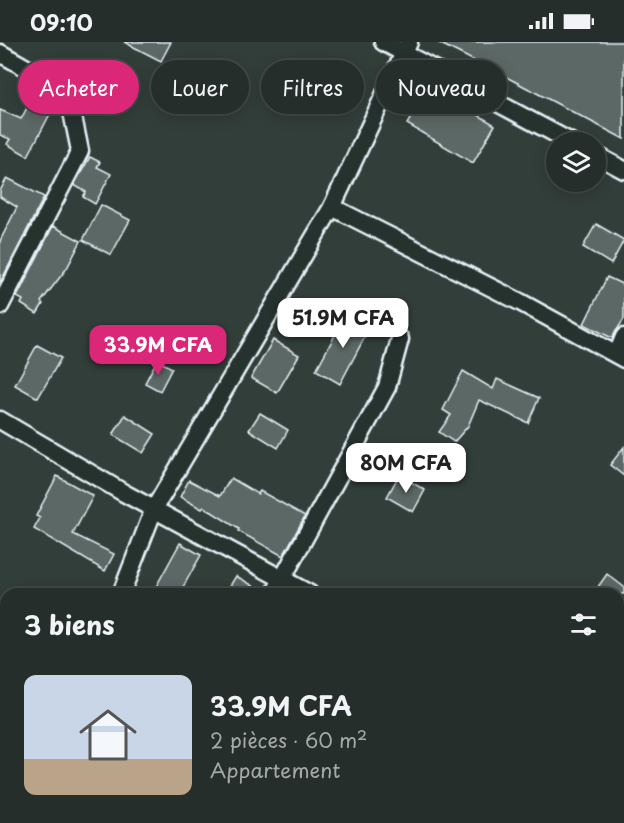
<!DOCTYPE html>
<html lang="fr">
<head>
<meta charset="utf-8">
<style>
  body { margin:0; font-family:"Playpen Sans",sans-serif; background:#323a37; color:#f1f3f6; height:100vh; display:flex; flex-direction:column; font-size:22px; white-space:nowrap }
  * { box-sizing:border-box; margin:0 }
  p { font-size:20px; color:#a4a8a9 }
  .icon { flex:none; width:33px; height:33px; fill:none; stroke:currentColor; stroke-width:2; stroke-linecap:round; stroke-linejoin:round }
  .map { position:relative; flex:1; overflow:hidden }
  .sheet { position:absolute; left:0px; top:546px; width:624px; height:236px; display:flex; flex-direction:column; background:#262e2b; border-radius:18px 18px 0 0; box-shadow:0 3px 15px #0003,0 0 0 2px #424a47 }
  .sheet>* { flex:none }
  .guide { position:absolute; left:18px; top:18px; width:588px; height:54px; display:flex; gap:12px }
  .controls { position:absolute; left:546px; top:90px; display:grid; gap:12px }
  .controls a { display:grid; place-items:center; width:60px; height:60px; border-radius:50%; background:#262e2b; box-shadow:0 3px 15px #0003,0 0 0 2px #424a47; font-size:30px }
  .price { position:absolute; translate:-50% -51px; padding:0 14px; border-radius:12px; background:#fff; color:#222; font-size:20px; line-height:39px; filter:drop-shadow(0 2px 3px #0008) }
  .price::after { content:''; position:absolute; left:50%; top:36px; width:18px; height:14px; margin-left:-9px; background:inherit; clip-path:polygon(0 0,100% 0,50% 100%) }
  .price.selected { background:#db2777; color:#fff }
  ul { padding:0; list-style:none }
  li { display:flex; align-items:center; gap:18px; height:150px; padding:0 24px }
  li span { display:grid; place-items:center; flex:none; width:168px; height:120px; border-radius:12px; color:#555 }
  li>.icon { margin-inline-start:auto }
  span .icon { width:72px; height:72px; fill:#fffc; stroke-width:1 }
  li b { font-size:26px }
  h2 { display:flex; justify-content:space-between; align-items:center; height:72px; padding:0 24px; font-size:26px }
  .chip { padding:0 21px; border-radius:27px; background:#262e2b; box-shadow:0 3px 15px #0003,0 0 0 2px #424a47; font-size:21px; line-height:54px }
  .chip.selected { background:#db2777; color:#fff }
  .status { display:flex; justify-content:space-between; align-items:center; height:42px; padding:0 30px; background:#262e2b; direction:ltr }
  .status svg { height:16px; fill:currentColor }
  .map>svg:first-child { display:block }
</style>
</head>
<body>
<div class="status"><b>09:10</b><svg viewBox="0 0 49 12"><path d="M0 12V9h3v3zM5 12V6h3v6zM10 12V3h3v9zM15 12V0h3v12zM26 1h20v11H26zM47 4h2v5h-2z"/></svg></div>
<div class="map">
<svg width="624" height="781" viewBox="0 0 624 781">
  <rect width="100%" height="100%" fill="#323e39"/>
  <filter id="ink" filterUnits="userSpaceOnUse"><feTurbulence type="fractalNoise" baseFrequency=".0167" numOctaves="2"/><feDisplacementMap in="SourceGraphic" scale="12" xChannelSelector="R" yChannelSelector="G"/><feConvolveMatrix kernelMatrix="1 2 1 2 8 2 1 2 1" color-interpolation-filters="sRGB"/></filter>
  <g filter="url(#ink)">
    <g fill="#5c6865" stroke="#e8f1f8" stroke-width="1.5">
      <path d="M124 0H171L161 19Z"/>
      <path d="M437 0H624V97L512 38Z"/>
      <path d="M430 44 495 83 473 121 407 82Z"/>
      <path d="M30 60 50 72 28 114 7 102 10 97 0 93V68L21 77Z"/>
      <path d="M90 115 100 120 97 125 111 132 95 162 83 155 86 150 74 143Z"/>
      <path d="M7 136 44 155 0 241V199L17 165 0 155V149Z"/>
      <path d="M101 163 130 178 111 213 83 198Z"/>
      <path d="M596 182 624 198 611 222 583 205Z"/>
      <path d="M53 184 81 199 67 226 41 260 43 262 37 272 21 262 23 258 17 255Z"/>
      <path d="M607 235 624 243V277L612 296 584 282Z"/>
      <path d="M347 271 370 285 340 342 316 328Z"/>
      <path d="M273 298 299 313 277 351 251 336Z"/>
      <path d="M37 303 61 316 38 356 15 343Z"/>
      <path d="M157 318 172 326 160 349 145 341Z"/>
      <path d="M463 329 493 347 497 337 539 356 528 381 479 358 468 384 454 400 439 390 451 373 443 368Z"/>
      <path d="M260 371 288 388 278 406 249 388Z"/>
      <path d="M125 373 155 392 143 411 113 393Z"/>
      <path d="M624 405V434L610 423Z"/>
      <path d="M399 433 425 448 413 470 387 455Z"/>
      <path d="M57 434 93 454 73 492 114 512 105 529 34 487 40 476 36 474Z"/>
      <path d="M231 436 258 452 260 449 305 474 283 514 238 489 239 487 204 465 202 467 180 455 189 438 220 454Z"/>
      <path d="M180 501 201 513 179 552H152Z"/>
      <path d="M607 532 624 545V552H593Z"/>
      <path d="M236 534 264 550V552H225Z"/>
    </g>
    <g fill="none" stroke-linecap="round" stroke-linejoin="round">
      <g stroke="#e8f1f8" stroke-width="21">
        <g id="minor">
          <path d="M383 0 571 100"/>
          <path d="M0 11 51 40 71 65 80 109 0 264"/>
          <path d="M596 113 624 128"/>
          <path d="M332 165 520 260 624 317"/>
          <path d="M617 312 624 295"/>
          <path d="M0 378 124 451 310 552"/>
          <path d="M121 552 154 467 332 165 409 0"/>
          <path d="M274 552 387 345 400 297"/>
          <path d="M618 646 624 635"/>
          <path d="M0 772 16 781"/>
          <path d="M151 781 154 776"/>
          <path d="M332 781 335 776"/>
        </g>
      </g>
      <use href="#minor" stroke="#26332d" stroke-width="16"/>
    </g>
  </g>
</svg>
<div class="controls">
<a><svg class="icon" aria-label="layers" viewBox="0 0 24 24"><path d="M12 4l9 5-9 5-9-5zM3 14l9 5 9-5"/></svg></a>
</div>
<b class="price" style="left:343px;top:307px">51.9M CFA</b>
<b class="price selected" style="left:158px;top:334px">33.9M CFA</b>
<b class="price" style="left:406px;top:452px">80M CFA</b>
<div class="guide">
<a class="chip selected">Acheter</a>
<a class="chip">Louer</a>
<a class="chip">Filtres</a>
<a class="chip">Nouveau</a>
</div>
<section class="sheet">
<h2>3 biens<svg class="icon" aria-label="filters" viewBox="0 0 24 24"><path d="M4 7h16M4 17h16"/><circle cx="9" cy="7" r="2"/><circle cx="15" cy="17" r="2"/></svg></h2>
<ul>
<li><span style="background:linear-gradient(#c9d6e8 70%,#b9a48a 0)"><svg class="icon" aria-label="home" viewBox="0 0 24 24"><path d="M3 11l9-7 9 7M6 9v11h12V9"/></svg></span><div><b>33.9M CFA</b><p>2 pièces · 60 m²</p><p>Appartement</p></div></li>
</ul>
</section>
</div>
</body>
</html>
